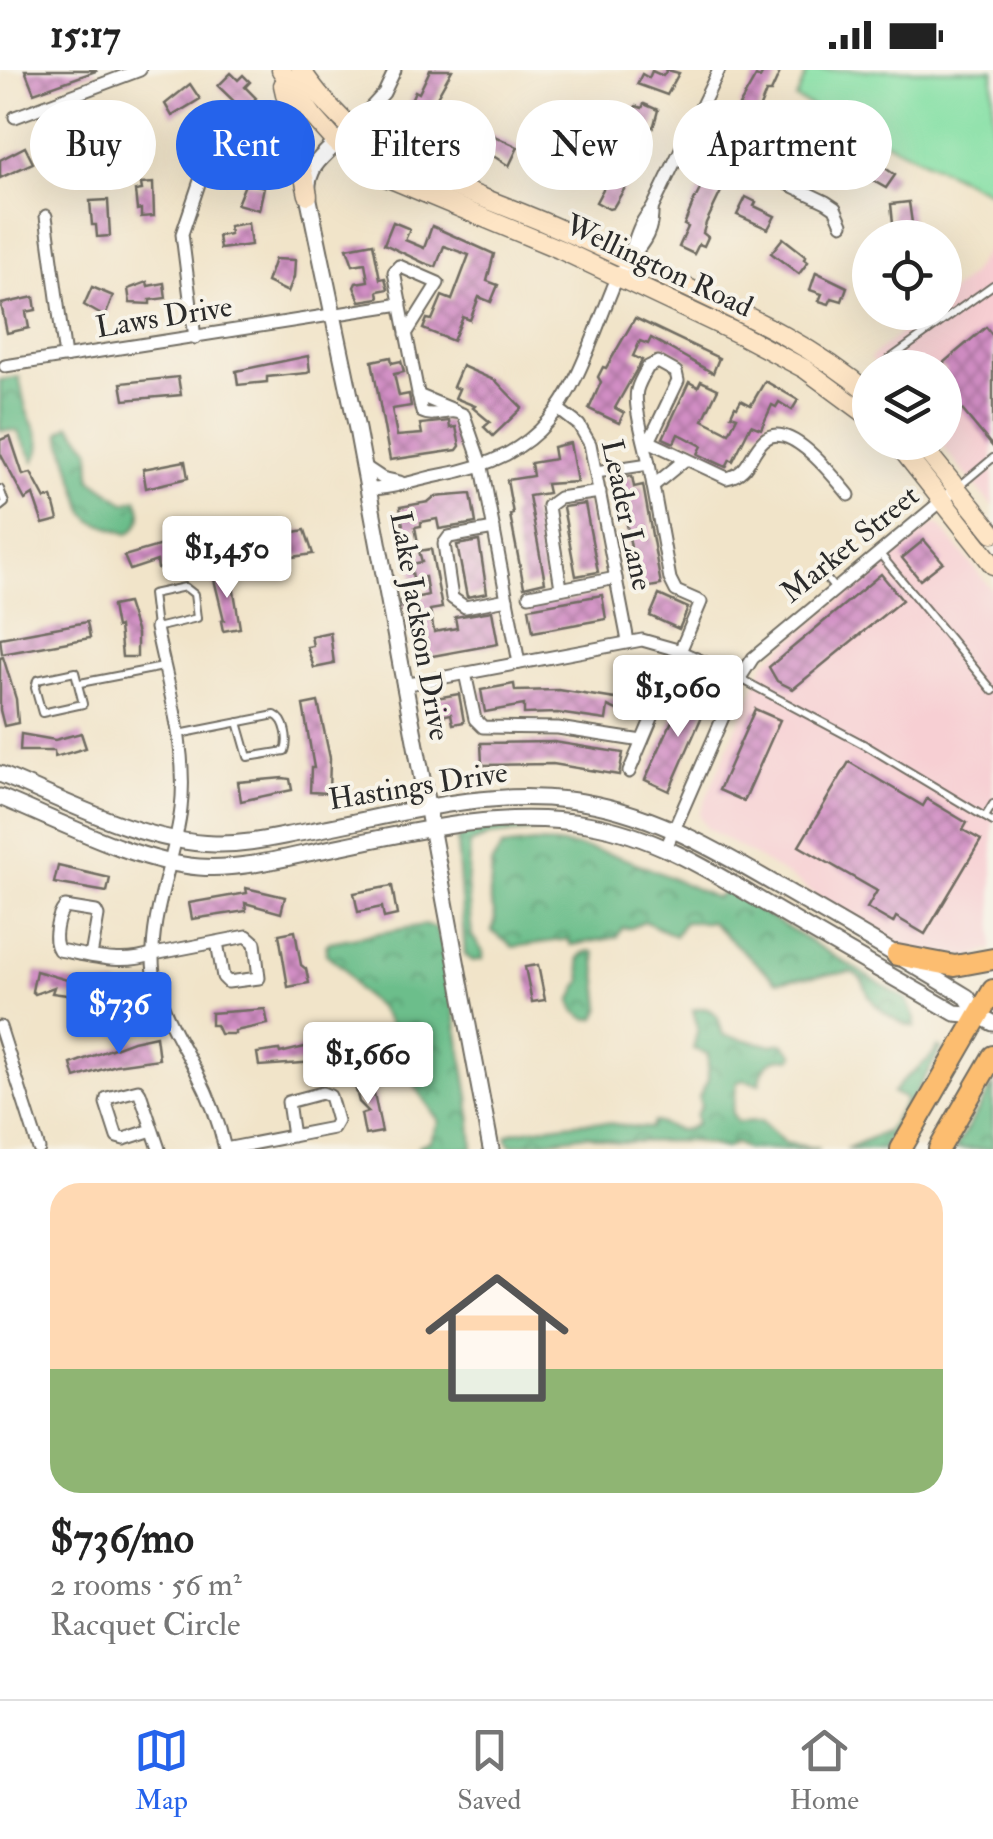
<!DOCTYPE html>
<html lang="en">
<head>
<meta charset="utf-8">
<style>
  body { margin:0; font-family:"IM FELL Double Pica",serif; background:#f2f2f2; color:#222; height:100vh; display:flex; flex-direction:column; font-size:38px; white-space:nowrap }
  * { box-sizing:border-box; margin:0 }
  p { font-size:32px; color:#767676 }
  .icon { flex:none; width:55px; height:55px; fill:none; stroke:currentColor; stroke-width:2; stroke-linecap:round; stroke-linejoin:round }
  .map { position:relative; height:1079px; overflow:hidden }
  .sheet { display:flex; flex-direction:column; background:#fff; flex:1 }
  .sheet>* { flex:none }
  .top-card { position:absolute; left:30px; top:30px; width:935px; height:90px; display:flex; gap:20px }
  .buttons { position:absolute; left:852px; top:150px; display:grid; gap:20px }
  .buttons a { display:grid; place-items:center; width:110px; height:110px; border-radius:50%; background:#fff; box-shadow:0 10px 40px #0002; font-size:50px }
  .price { position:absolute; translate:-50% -85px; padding:0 22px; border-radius:10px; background:#fff; color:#222; font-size:32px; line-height:65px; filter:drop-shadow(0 2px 5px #0008) }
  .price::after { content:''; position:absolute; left:50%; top:60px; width:30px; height:22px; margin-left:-15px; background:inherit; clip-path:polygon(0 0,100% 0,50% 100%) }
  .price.active { background:#2563eb; color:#fff }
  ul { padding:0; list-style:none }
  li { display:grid; align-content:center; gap:20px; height:530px; padding:0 50px }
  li+li { border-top:2px solid #e0e0e0 }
  li span { display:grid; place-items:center; height:310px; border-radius:30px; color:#555 }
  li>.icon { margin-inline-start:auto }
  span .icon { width:180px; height:180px; fill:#fffc; stroke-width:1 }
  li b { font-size:42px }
  .pill { padding:0 35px; border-radius:45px; background:#fff; box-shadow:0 10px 40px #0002; font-size:35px; line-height:90px }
  .pill.active { background:#2563eb; color:#fff }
  .status { display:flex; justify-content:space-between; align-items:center; height:70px; padding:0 50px; background:#fff; direction:ltr }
  .status svg { height:28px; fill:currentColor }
  .dock { display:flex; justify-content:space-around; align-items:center; height:140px; border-top:2px solid #e0e0e0; background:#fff; font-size:28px; color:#767676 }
  .dock a { display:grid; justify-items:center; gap:5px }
  .dock .active { color:#2563eb }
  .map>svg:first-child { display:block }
</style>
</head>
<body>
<div class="status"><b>15:17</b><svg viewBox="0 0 49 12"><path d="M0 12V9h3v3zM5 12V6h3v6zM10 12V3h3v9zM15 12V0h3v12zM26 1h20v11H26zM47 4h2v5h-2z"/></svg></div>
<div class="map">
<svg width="993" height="1079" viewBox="0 0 993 1079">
  <defs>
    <pattern id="forest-crowns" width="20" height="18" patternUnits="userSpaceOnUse" patternTransform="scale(2.5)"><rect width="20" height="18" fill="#6cbe8b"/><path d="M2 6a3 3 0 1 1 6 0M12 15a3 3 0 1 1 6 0" fill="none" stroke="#599b72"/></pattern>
    <pattern id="building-cross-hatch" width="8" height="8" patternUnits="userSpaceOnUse" patternTransform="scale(2.5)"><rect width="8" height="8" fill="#d18ec4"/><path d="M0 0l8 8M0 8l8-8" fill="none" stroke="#aa749f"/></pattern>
  </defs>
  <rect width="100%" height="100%" fill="#f7f3e8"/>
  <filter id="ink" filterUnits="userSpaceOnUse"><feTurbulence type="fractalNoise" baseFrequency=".01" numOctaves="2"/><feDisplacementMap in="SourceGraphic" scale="20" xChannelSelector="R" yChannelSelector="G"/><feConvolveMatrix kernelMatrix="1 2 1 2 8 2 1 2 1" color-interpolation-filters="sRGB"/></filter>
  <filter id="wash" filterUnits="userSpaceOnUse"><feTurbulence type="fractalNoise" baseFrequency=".0048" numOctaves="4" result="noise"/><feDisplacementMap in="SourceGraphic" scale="40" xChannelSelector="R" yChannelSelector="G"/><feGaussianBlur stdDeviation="2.25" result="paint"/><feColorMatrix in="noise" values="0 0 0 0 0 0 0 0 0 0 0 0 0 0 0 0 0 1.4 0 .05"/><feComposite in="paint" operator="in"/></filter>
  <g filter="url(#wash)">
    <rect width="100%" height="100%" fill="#f1e4c9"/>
    <g fill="#f7cfd3">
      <path d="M993 171V437L940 373 945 372V298L878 297 870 288 925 243 945 242V226L968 207Z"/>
      <path d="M933 454 939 455 993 521V879L973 887 913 884 888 872 837 842 795 810 707 758 699 745 765 592Z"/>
    </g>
    <g fill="url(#forest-crowns)" stroke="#4c745b" stroke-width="2.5">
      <path d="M19 307C22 318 23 328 26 339 32 358 48 371 34 391L17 361 0 360V310Z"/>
      <path d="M70 355 90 378 91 409 125 433 137 429C144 444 142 455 128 464L92 451 84 441 60 363Z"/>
      <path d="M503 756 553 759 489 766 470 774 467 815 472 866 483 882V889L473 891 465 885 457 770 469 761Z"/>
      <path d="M534 773C608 774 651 799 716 828L727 821 907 930 915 949V957C901 955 879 941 871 929 863 917 867 909 851 902L776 911 711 852H684L675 866 644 851 631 858H622L617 867 571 875 568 869 513 877 492 861C499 845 492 842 490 827 489 818 493 806 491 794L502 777Z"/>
      <path d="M424 855 436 858 442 873 469 1026 473 1079H418V1076L430 1071 439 1051 418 1021 388 951 378 937 358 920 345 899 326 884V875L330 872Z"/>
      <path d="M590 881 595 883 601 938 596 948 587 949 575 941 571 931 582 910 579 888 583 883Z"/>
      <path d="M704 938C721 943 718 950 723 965L770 975 783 973 794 985 791 989C772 985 761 996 760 1014L744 1010 737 1012 732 1043 737 1052 761 1051 785 1073 820 1079H747L735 1073 726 1078 692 1071 617 1072 587 1065 512 1076 507 1070V1065L514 1062C540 1058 568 1052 595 1052 612 1052 634 1059 650 1058L654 1052C671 1055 681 1068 697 1053L696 1045 701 1037 699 1027 708 1010V984L693 979 698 958 693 940Z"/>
      <path d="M938 977 942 978 883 1079H846L887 1061 905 1032 904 1028 893 1023C908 1000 925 998 938 977Z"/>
      <path d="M993 1015V1079H955Z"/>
    </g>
    <path fill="#86e0a6" stroke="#588668" stroke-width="2.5" d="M808 0H993V124L796 29Z"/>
    <g id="blocks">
      <g fill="url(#building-cross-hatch)">
        <path d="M25 0H95L96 1 34 23Z"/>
        <path d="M430 0H452L421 55 404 46 415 21 419 23Z"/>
        <path d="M667 0 679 3 667 25 637 14 642 4 649 8 652 1 663 6Z"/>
        <path d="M764 0H781L771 22H766L749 64 735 59 743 38 739 36 756 6 760 8Z"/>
        <path d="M231 3 238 10 243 5 250 12 245 17 256 28 244 41 218 16Z"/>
        <path d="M190 14 200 29 172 46 165 34Z"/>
        <path d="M644 34 658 40 654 55 636 85 622 114 626 116 613 138 609 139 596 132 616 95 613 94 625 68 633 72 643 50 631 45 636 36 642 38Z"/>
        <path d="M458 49 518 77 509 96 487 82 449 67Z"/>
        <path d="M778 51 804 63 798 78 770 68Z"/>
        <path d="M260 65H273V77H277V100L259 99Z"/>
        <path d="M825 72 863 91 867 85 895 105 886 118 845 95 842 102 818 85Z"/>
        <path d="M25 77 33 93 0 108V90Z"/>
        <path d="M66 81 78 85 79 81 102 90 96 107 61 94Z"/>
        <path d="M709 102 726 111 706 153 703 163 708 167 704 176 699 174 694 184 679 177 688 157 684 155 693 133Z"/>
        <path d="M246 112 264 117 259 140 237 134Z"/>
        <path d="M153 113 154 146 141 147V139L137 140 135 121 142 120 141 114Z"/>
        <path d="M746 127 756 132 754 136 775 146 768 159 737 145Z"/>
        <path d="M108 130 110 166 97 167 96 155H92L90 131Z"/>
        <path d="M909 132 913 160 894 163 891 134Z"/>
        <path d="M393 152 410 159 405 170 424 178 432 156 494 184 487 211 498 215 491 232 479 227 470 250 463 247 453 271 423 259 427 249 432 250 442 226 452 230 469 185 444 176 436 197 424 193 384 174Z"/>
        <path d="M248 153 251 175 220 179 218 166 230 164 229 156Z"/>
        <path d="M783 168 806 186 804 189 808 192 799 204 771 183Z"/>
        <path d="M373 173 380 209 385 208 388 219 378 221 379 228 360 231 354 217 356 213 368 211 365 193 353 195 347 178Z"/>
        <path d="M275 189 295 190 294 207 288 222 267 212Z"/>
        <path d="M816 202 847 217 842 231 832 228 829 234 819 231 822 224 810 220Z"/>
        <path d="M147 212 148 216 164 213 166 228 150 230V234L130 233 128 219Z"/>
        <path d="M92 217 113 226 105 247 84 235Z"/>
        <path d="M34 227 36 240 26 242 29 258 7 263 1 234Z"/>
        <path d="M635 248 719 288 713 303 651 268 648 274 640 271 633 286 642 290 615 338 624 343 619 353 589 339 601 312 598 307 603 297 606 298Z"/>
        <path d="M986 257 993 266V377L945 319V298H937Z"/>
        <path d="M308 286 310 302 307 303 267 307V312L238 315 236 301Z"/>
        <path d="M391 287 392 293 401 291 404 302 394 304 399 326 409 324 411 336 392 339 397 366 422 364 420 354 449 351 450 358 456 357 460 376 457 380 390 390 372 291Z"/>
        <path d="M462 296 496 311 522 338 493 366 484 357 490 352 473 338 475 336 455 328 459 319 453 317Z"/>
        <path d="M178 307 181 325 124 330 121 313Z"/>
        <path d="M701 311 718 319 703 350 729 363 737 347 731 345 735 336 737 337 741 330 751 335 765 311 798 330 792 340 779 332 776 337 772 335 761 359 751 355 733 391 730 389 726 397 698 384 702 376 683 366 678 364 674 373 663 368 689 312 698 317Z"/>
        <path d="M10 366 23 405 31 403 45 429 52 427 58 450 43 454 33 425 25 430 0 383V370Z"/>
        <path d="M570 373 577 412 546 414 548 423 529 426 545 512 524 517 510 445 513 444 507 410 533 406 531 393 555 389 553 377Z"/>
        <path d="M185 391 188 408 146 418 143 399Z"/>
        <path d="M632 406 634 417 643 415 661 515 638 519 623 431H620L616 409Z"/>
        <path d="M471 424 476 453 439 459 437 449 421 452V456L415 457 418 473 406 475 400 437 428 432 434 427Z"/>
        <path d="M585 434 598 502 576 506 563 437Z"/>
        <path d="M305 460 313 484 285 488 280 465Z"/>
        <path d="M924 470 943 492 920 510 902 488Z"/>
        <path d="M479 471 487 523 467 527 457 475Z"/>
        <path d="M165 474 167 482 181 480 183 491 158 499 157 491 130 500 124 486Z"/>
        <path d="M431 479 442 538 430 540 434 562 457 558 455 547 492 541 498 574 427 587 418 536 402 538 400 531 428 525 425 507 413 509 411 494 422 492 419 481Z"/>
        <path d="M231 503 240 558 223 561 221 551 224 550 213 505Z"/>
        <path d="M881 504 902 530 793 619 777 611 769 597Z"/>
        <path d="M602 525 606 549 533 562 529 538Z"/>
        <path d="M659 525 688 538 679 559 650 546Z"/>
        <path d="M127 533 137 564V587H122L119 557 116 558 112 536Z"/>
        <path d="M87 552 90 568 2 584 0 568Z"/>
        <path d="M330 562 334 594 314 598 307 577 313 576 311 566Z"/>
        <path d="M3 587 16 629 18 653 4 656 0 640V588Z"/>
        <path d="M638 592 660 602 639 650 608 636 606 650 557 643 524 644V635L485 642 481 620 514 614 515 621 559 620 622 630Z"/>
        <path d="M687 618 710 628 669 721 645 710Z"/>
        <path d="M459 624 464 652 453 654 451 644 440 646 436 628Z"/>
        <path d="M318 632 330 688 329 723 310 722 311 698H314L303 635Z"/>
        <path d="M755 639 780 650 744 731 719 720Z"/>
        <path d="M81 663 86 678 55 687 54 681H20L21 664 55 670Z"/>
        <path d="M554 672 623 683 619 705 553 694 482 695 481 673Z"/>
        <path d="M849 692 923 736 927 729 967 753 963 760 981 770 925 864 896 847 893 853 867 838 877 821 799 776Z"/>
        <path d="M283 708 290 709 292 720 241 731 238 712Z"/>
        <path d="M58 796 110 808 107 822 54 813Z"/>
        <path d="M392 816 397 845 384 848 382 837 358 842 354 823Z"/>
        <path d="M246 818 285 827 281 843 245 833 246 841 192 849 189 833 247 823Z"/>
        <path d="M295 861 301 895 306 899 309 913 288 917 279 864Z"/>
        <path d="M538 895 545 930 532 932 525 897Z"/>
        <path d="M36 901 88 916H118V932L52 923 54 917 35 924 32 921Z"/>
        <path d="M265 939 268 954 235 961V964H220L216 955H211V943Z"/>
        <path d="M156 966 159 989 116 995 75 1008 71 994 133 971Z"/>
        <path d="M313 975 316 992 259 996 257 983 279 980 280 983Z"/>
        <path d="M371 1009 382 1062 365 1065 361 1044 369 1042 359 1032 354 1012Z"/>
      </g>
    </g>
  </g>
  <g filter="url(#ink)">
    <use href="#blocks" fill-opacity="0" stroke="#706c62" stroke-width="2.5"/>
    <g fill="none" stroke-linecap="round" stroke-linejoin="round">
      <g stroke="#706c62" stroke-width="10">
        <g id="service">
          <path d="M877 298 993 215"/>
          <path d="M957 418 993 388"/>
          <path d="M0 419 5 433 0 437"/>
          <path d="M880 484 993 621"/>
          <path d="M825 507 835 519"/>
          <path d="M185 517 194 524 197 548 156 558 152 524Z"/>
          <path d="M75 602 83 634 42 643 35 618 37 610Z"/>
          <path d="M741 609 865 675 993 752"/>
          <path d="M80 613 163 597"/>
          <path d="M179 664 275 645C286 650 289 670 285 681L248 687 238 652"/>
          <path d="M985 747 993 734"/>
        </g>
      </g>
      <g stroke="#706c62" stroke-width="15">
        <g id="minor">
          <path d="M15 47 140 0"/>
          <path d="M350 60 384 23 395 0"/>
          <path d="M687 66 826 132 835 138 842 154"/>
          <path d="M46 146 65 287"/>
          <path d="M631 187C645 173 653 159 652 139"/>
          <path d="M406 264 438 213 399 196 394 202 421 338 422 342C435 349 450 336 464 345L482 397 519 593"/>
          <path d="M195 268 182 164 211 78"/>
          <path d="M5 296 401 234"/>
          <path d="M418 325 454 340"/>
          <path d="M558 339 579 355 590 374 628 571"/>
          <path d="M644 369 727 408C750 403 749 384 764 370 789 348 834 407 849 425"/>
          <path d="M364 396 382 408 400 412"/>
          <path d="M596 402 649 394"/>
          <path d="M653 416 686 389"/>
          <path d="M368 418C382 422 423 408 441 405 559 384 572 319 612 220 615 211 622 203 626 194 635 174 636 155 652 139L719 0"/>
          <path d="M494 459 449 467 444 474 452 528 465 537 507 529"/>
          <path d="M561 518 548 436 559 428 600 422"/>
          <path d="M529 525 616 508"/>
          <path d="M156 558C168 617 188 678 181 739 175 792 147 849 154 903 159 939 180 970 196 1001 209 1026 219 1051 225 1079L333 1058 337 1051 330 1026 322 1023 288 1032 293 1066"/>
          <path d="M465 603 475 649 483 657 558 658 642 671"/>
          <path d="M403 615 642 570 674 579 740 608"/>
          <path d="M629 702 701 532 676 521 670 509 649 394C646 376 633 336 637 320 639 312 644 304 648 297L658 292 676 302 678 311 646 378"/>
          <path d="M666 778 740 608 753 588 956 419"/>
          <path d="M91 886 98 846 96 842 65 837C57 846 52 870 59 880 90 886 123 896 154 884L247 866 255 873 259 908 228 912 223 907 217 872"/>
          <path d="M0 957 39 1079"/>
          <path d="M152 1060 124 1069 117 1067 106 1033 107 1028 138 1020 140 1023 159 1079"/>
        </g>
      </g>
      <g stroke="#706c62" stroke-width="19">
        <g id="tertiary">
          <path d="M344 66C324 85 305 96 308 125L357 359 491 1079"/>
          <path d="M0 704C68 732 141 772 215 774 246 775 276 767 305 762 392 746 480 719 568 730 654 740 724 785 797 827 854 860 911 893 967 927L978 945"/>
          <path d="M0 727C59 751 137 792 199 797 238 800 280 789 318 781 407 763 496 739 587 754 660 766 722 808 785 845 841 878 898 910 955 943L978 945 993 953"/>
        </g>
      </g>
      <g stroke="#706c62" stroke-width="21">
        <g id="secondary">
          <path d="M281 0 313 46 337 73 386 107 559 179 739 264 805 299 870 347"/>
          <path d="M301 0C367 97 440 108 541 151 590 172 638 194 686 217 752 248 815 277 870 324"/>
          <path d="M283 15 308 125"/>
          <path d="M896 372 993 495"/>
          <path d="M919 372 993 463"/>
        </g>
      </g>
      <g stroke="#706c62" stroke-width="24">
        <g id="trunk">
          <path d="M897 885 955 896 993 889"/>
          <path d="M901 1079 993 920"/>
          <path d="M939 1079 993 986"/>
        </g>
      </g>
      <use href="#service" stroke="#fff" stroke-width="6"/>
      <use href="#minor" stroke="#fff" stroke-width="11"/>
      <use href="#tertiary" stroke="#fff" stroke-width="15"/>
      <use href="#secondary" stroke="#fee5c5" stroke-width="18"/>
      <use href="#trunk" stroke="#fcbd6f" stroke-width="20"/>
    </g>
  </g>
  <g text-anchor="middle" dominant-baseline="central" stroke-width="8" stroke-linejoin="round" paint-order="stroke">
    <g font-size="30" fill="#2b2b2b" stroke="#f7f3e8">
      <text transform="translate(659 196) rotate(25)">Wellington Road</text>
      <text transform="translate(164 247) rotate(-9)">Laws Drive</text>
      <text transform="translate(627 445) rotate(78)">Leader Lane</text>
      <text transform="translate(850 474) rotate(-39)">Market Street</text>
      <text transform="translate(420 556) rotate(80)">Lake Jackson Drive</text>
      <text transform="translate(418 716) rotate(-9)">Hastings Drive</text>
    </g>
  </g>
</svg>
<div class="buttons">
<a><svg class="icon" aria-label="locate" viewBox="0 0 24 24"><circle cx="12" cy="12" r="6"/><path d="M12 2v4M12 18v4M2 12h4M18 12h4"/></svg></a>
<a><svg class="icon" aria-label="layers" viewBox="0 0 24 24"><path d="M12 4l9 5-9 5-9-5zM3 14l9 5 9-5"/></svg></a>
</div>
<b class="price" style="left:227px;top:531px">$1,450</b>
<b class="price" style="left:678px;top:670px">$1,060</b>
<b class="price active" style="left:119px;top:987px">$736</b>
<b class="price" style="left:368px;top:1037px">$1,660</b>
<div class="top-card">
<a class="pill">Buy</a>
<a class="pill active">Rent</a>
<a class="pill">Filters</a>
<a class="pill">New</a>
<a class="pill">Apartment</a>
</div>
</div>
<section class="sheet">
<ul>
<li><span style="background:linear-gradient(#ffd9b3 60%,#8fb573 0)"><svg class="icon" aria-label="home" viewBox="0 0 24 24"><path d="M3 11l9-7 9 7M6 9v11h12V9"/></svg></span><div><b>$736/mo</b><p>2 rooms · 56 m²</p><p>Racquet Circle</p></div></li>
</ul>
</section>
<nav class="dock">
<a class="active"><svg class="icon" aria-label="map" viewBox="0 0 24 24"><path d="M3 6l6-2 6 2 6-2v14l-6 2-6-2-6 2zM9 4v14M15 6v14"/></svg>Map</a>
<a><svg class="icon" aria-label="saved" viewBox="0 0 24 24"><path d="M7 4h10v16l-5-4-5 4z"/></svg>Saved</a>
<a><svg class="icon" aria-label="home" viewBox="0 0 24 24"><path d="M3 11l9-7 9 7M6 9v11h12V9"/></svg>Home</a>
</nav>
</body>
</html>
